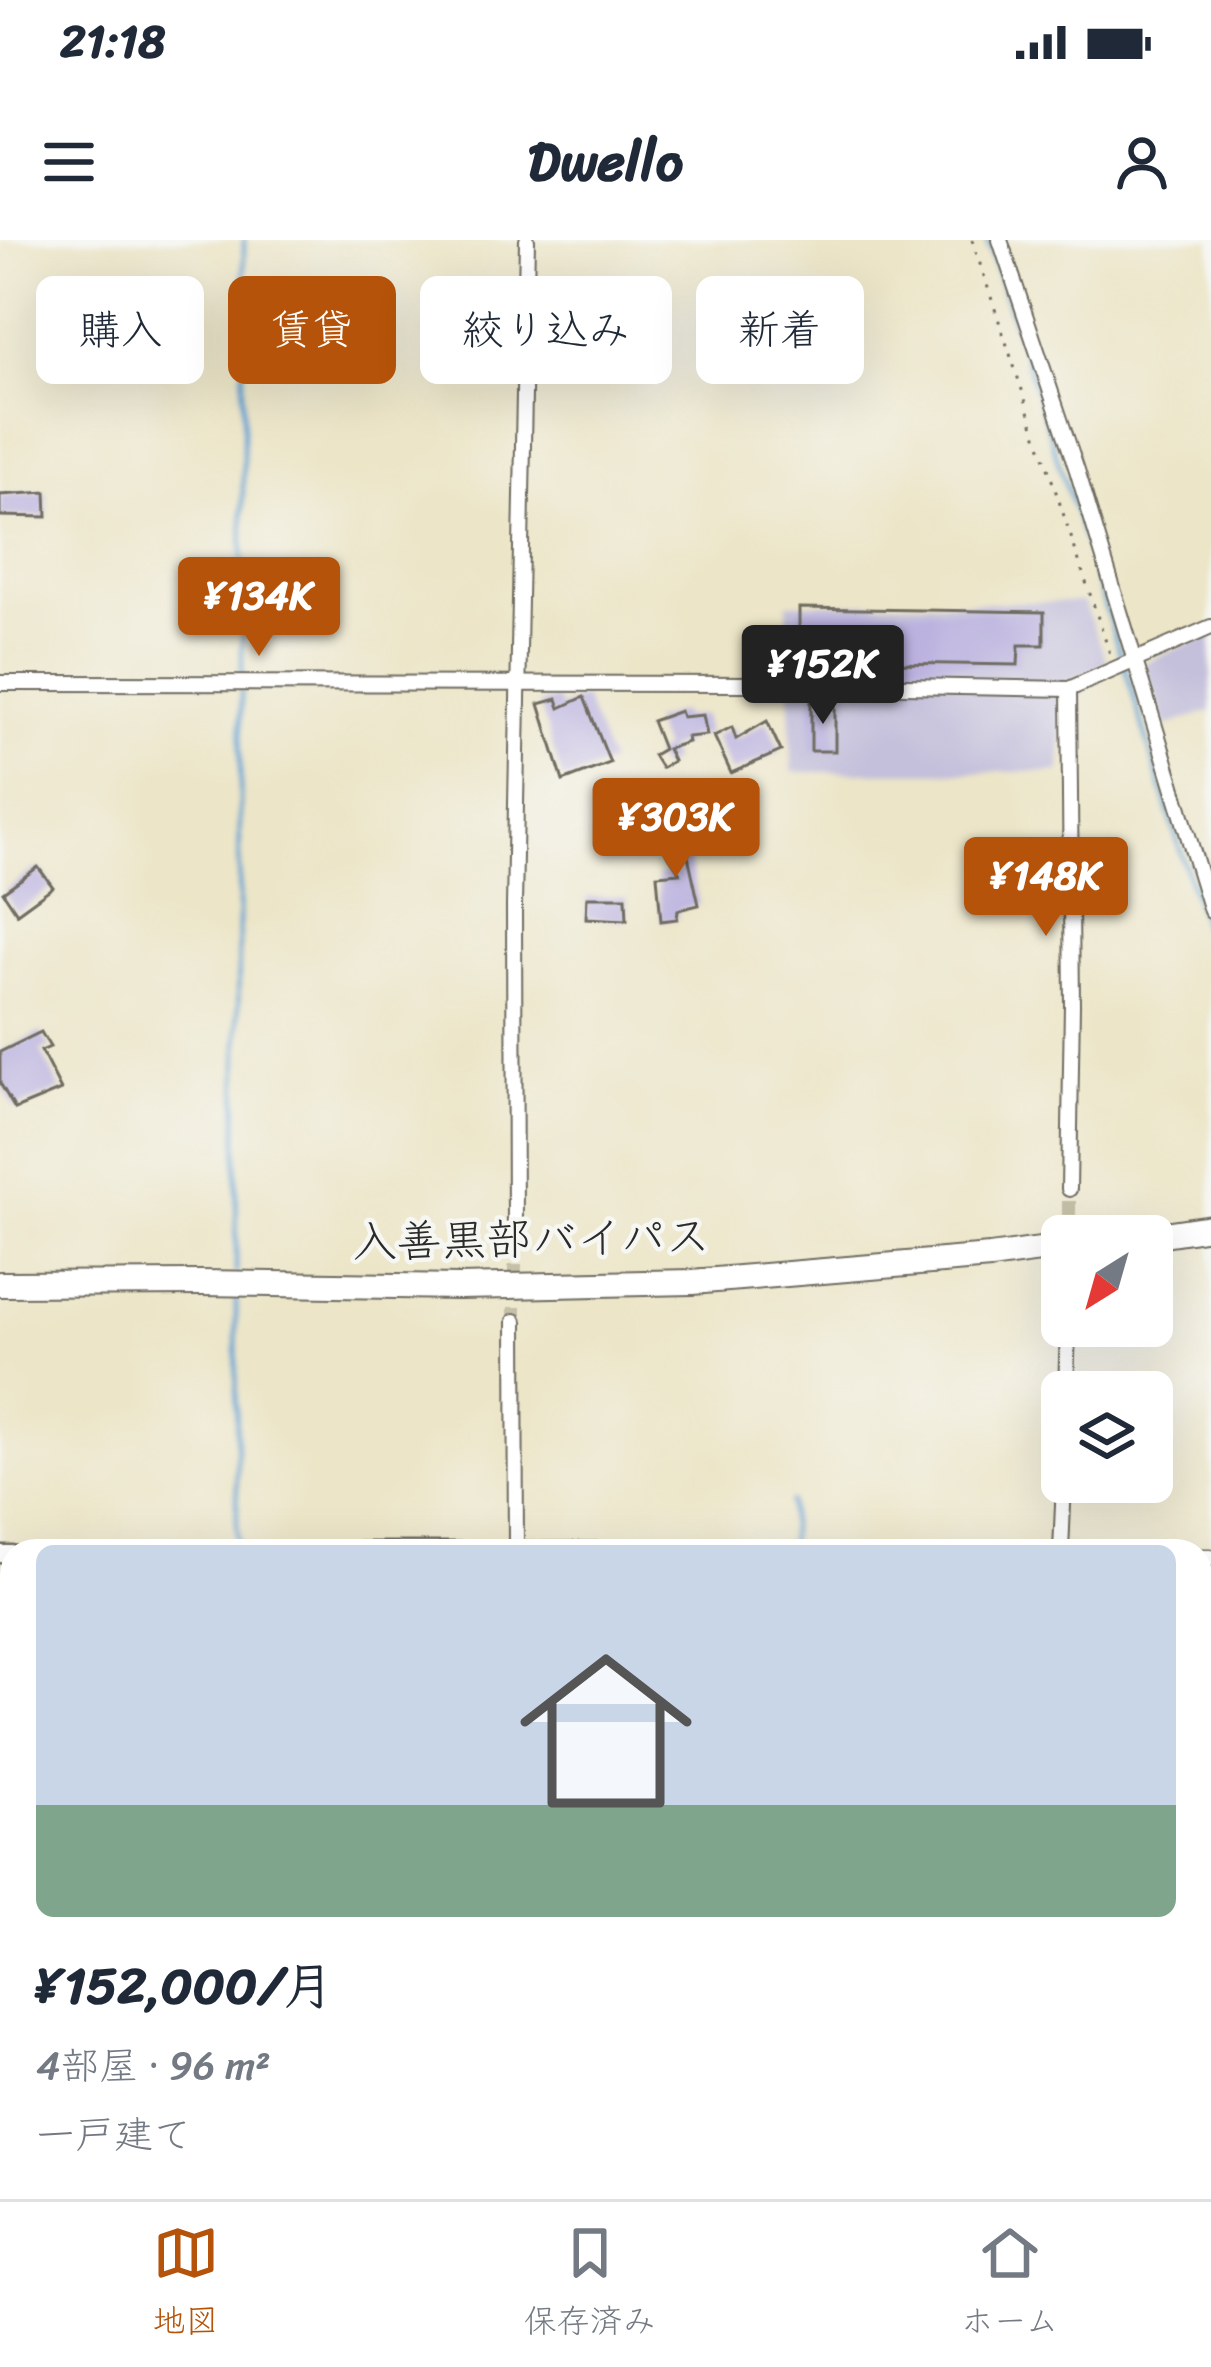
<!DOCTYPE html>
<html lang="ja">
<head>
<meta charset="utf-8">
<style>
  body { margin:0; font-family:Sriracha,"Klee One",sans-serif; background:#f2f2f3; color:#1f2937; height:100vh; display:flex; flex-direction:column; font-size:45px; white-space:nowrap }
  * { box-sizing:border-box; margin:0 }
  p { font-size:39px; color:#747a83 }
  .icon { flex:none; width:66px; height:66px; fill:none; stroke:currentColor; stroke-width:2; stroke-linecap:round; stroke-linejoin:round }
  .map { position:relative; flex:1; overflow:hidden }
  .side { position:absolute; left:0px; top:1299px; width:1212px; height:660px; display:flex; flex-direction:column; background:#fff; border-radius:36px 36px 0 0; box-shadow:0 12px 48px #0002 }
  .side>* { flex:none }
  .banner { position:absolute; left:36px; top:36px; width:1140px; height:108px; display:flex; gap:24px }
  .needle { width:78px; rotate:217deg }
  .controls { position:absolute; left:1041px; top:975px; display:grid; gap:24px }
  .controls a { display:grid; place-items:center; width:132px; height:132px; border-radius:18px; background:#fff; box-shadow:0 12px 48px #0002; font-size:60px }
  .price { position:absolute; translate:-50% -102px; padding:0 27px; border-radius:12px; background:#b45309; color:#fff; font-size:39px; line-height:78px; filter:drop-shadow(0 3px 6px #0008) }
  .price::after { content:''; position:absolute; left:50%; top:72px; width:36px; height:27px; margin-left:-18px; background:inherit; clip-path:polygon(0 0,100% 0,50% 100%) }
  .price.selected { background:#222; color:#fff }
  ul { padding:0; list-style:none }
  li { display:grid; align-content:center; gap:24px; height:636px; padding:0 36px }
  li+li { border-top:3px solid #e0e1e3 }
  li span { display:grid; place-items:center; height:372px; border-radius:18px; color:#555 }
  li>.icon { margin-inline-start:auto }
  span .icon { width:216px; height:216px; fill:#fffc; stroke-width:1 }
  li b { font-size:51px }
  .chip { padding:0 42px; border-radius:18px; background:#fff; box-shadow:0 12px 48px #0002; font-size:42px; line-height:108px }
  .chip.selected { background:#b45309; color:#fff }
  .status { display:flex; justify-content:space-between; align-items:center; height:84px; padding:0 60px; background:#fff; direction:ltr }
  .status svg { height:33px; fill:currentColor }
  header { display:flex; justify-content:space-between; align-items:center; height:156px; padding:0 36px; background:#fff; font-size:54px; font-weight:800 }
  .tabs { display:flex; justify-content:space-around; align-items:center; height:168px; border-top:3px solid #e0e1e3; background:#fff; font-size:33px; color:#747a83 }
  .tabs a { display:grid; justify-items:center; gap:6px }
  .tabs .selected { color:#b45309 }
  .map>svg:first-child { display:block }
</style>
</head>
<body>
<div class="status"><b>21:18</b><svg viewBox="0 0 49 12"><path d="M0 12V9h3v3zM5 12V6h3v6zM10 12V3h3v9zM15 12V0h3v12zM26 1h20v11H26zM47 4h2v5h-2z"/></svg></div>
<header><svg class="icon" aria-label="menu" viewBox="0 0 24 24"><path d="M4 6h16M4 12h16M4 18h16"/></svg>Dwello<svg class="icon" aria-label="person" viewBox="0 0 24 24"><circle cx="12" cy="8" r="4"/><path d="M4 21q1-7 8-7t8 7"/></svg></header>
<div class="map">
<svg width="1211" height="1959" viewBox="0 0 1211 1959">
  <rect width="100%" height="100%" fill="#f6f6f2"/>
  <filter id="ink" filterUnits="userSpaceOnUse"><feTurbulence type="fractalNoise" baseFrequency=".00833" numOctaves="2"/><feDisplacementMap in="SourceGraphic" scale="24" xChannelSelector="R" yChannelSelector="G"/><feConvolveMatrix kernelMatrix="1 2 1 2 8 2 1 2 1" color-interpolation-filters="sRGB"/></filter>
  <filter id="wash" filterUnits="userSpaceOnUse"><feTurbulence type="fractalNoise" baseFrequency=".004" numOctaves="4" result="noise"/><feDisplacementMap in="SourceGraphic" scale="48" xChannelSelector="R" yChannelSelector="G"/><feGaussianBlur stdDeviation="2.7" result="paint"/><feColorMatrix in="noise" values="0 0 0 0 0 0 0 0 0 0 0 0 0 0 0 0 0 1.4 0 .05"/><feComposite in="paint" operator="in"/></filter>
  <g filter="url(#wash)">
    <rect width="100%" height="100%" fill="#ece5c7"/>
    <g fill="#c4c0db">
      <path d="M1083 362 1108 423 1064 443 1060 532H792L787 363Z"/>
      <path d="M1211 394V471L1166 486 1144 423Z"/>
    </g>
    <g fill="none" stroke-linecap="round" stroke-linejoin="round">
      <g stroke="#5da1d2" stroke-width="4.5">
        <path d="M987 0 1129 441 1211 711"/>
        <path d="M242 438 244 0"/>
        <path d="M236 1032 241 450"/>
        <path d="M236 1050 237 1311"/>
        <path d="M790 1262V1311"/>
        <path d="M235 1959V1947"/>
        <path d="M786 1959V1947"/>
      </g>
    </g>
    <g id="blocks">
      <g fill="#bbb2df">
        <path d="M46 252 47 277 0 276V255Z"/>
        <path d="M799 368 1044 372V405H1019L1018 425 821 422V433H755V403L799 404Z"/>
        <path d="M584 457 610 523 563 541 539 464 557 459 560 468Z"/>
        <rect x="811" y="462" width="24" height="49"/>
        <path d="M680 471 682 477 703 475 707 495 687 497 688 502 667 509 673 521 661 528 653 515 663 509 652 481Z"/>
        <path d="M767 481 781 511 731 533 714 496 732 487 736 499Z"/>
        <path d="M646 561 653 578 618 598 609 582Z"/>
        <path d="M673 589 687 611 699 665 678 670 677 679 661 681 657 635 680 633 658 600Z"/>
        <path d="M38 627 53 647 17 673 3 652Z"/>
        <path d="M587 657H626L627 680 586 678Z"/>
        <path d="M41 792 50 807 41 811 61 850 15 869 0 843V812Z"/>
      </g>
    </g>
  </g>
  <g filter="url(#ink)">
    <use href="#blocks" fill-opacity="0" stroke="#6f6c62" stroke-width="3"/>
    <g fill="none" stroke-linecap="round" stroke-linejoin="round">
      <g stroke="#c5c0a8" stroke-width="14" stroke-dasharray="14 7" stroke-linecap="butt">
        <path d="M1069 996V949"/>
        <path d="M515 1081V991"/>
      </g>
      <g stroke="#6f6c62" stroke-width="18">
        <g id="minor">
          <path d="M1000 0 1077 230 1211 671"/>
          <path d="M0 443 792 444 1069 449 1211 387"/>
          <path d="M1069 449 1072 765 1069 949"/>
          <path d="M515 991 514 666 527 0"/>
          <path d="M515 1081 516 1310"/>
          <path d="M1066 1152 1068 1086"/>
          <path d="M1061 1311 1064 1242"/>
          <path d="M1061 1959V1947"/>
        </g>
      </g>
      <g stroke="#6f6c62" stroke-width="21">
        <g id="tertiary">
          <path d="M358 1311H615"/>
          <path d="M0 1314H12"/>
          <path d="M1200 1318H1211"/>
        </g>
      </g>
      <g stroke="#6f6c62" stroke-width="28">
        <g id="trunk">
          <path d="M1150 996 1211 987"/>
          <path d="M0 1044 201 1043 459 1047 692 1042 990 1017 1062 1007"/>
        </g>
      </g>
      <g stroke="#6f6c62" stroke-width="3" stroke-dasharray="3 9" stroke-linecap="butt">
        <path d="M972 0 1110 414"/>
        <path d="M514 1959V1947"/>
      </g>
      <use href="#minor" stroke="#fff" stroke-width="14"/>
      <use href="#tertiary" stroke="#fff" stroke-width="16"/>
      <use href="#trunk" stroke="#fff" stroke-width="24"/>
    </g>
  </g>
  <g text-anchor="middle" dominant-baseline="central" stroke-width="9" stroke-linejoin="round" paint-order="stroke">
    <g font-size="45" fill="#2b2b2b" stroke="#f6f6f2">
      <text transform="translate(531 999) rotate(-1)">入善黒部バイパス</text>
    </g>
  </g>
</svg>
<div class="controls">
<a><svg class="needle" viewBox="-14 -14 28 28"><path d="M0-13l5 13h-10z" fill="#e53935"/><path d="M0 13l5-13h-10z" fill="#747a83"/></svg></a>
<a><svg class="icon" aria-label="layers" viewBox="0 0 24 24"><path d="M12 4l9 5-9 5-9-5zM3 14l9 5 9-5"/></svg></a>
</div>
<b class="price" style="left:259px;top:419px">¥134K</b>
<b class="price selected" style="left:823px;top:487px">¥152K</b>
<b class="price" style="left:676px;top:640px">¥303K</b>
<b class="price" style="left:1046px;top:699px">¥148K</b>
<div class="banner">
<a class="chip">購入</a>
<a class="chip selected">賃貸</a>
<a class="chip">絞り込み</a>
<a class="chip">新着</a>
</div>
<section class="side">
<ul>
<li><span style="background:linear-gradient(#c9d6e8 70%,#7fa58c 0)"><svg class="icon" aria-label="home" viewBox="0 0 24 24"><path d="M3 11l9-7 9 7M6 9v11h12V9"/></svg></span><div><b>¥152,000/月</b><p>4部屋 · 96 m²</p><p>一戸建て</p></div></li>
</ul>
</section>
</div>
<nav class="tabs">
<a class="selected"><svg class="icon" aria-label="map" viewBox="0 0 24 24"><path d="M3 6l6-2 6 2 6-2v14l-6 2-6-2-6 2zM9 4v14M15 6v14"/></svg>地図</a>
<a><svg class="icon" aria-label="saved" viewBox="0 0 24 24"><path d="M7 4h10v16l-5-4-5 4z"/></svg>保存済み</a>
<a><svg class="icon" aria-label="home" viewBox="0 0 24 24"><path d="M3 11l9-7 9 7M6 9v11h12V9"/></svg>ホーム</a>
</nav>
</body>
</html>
